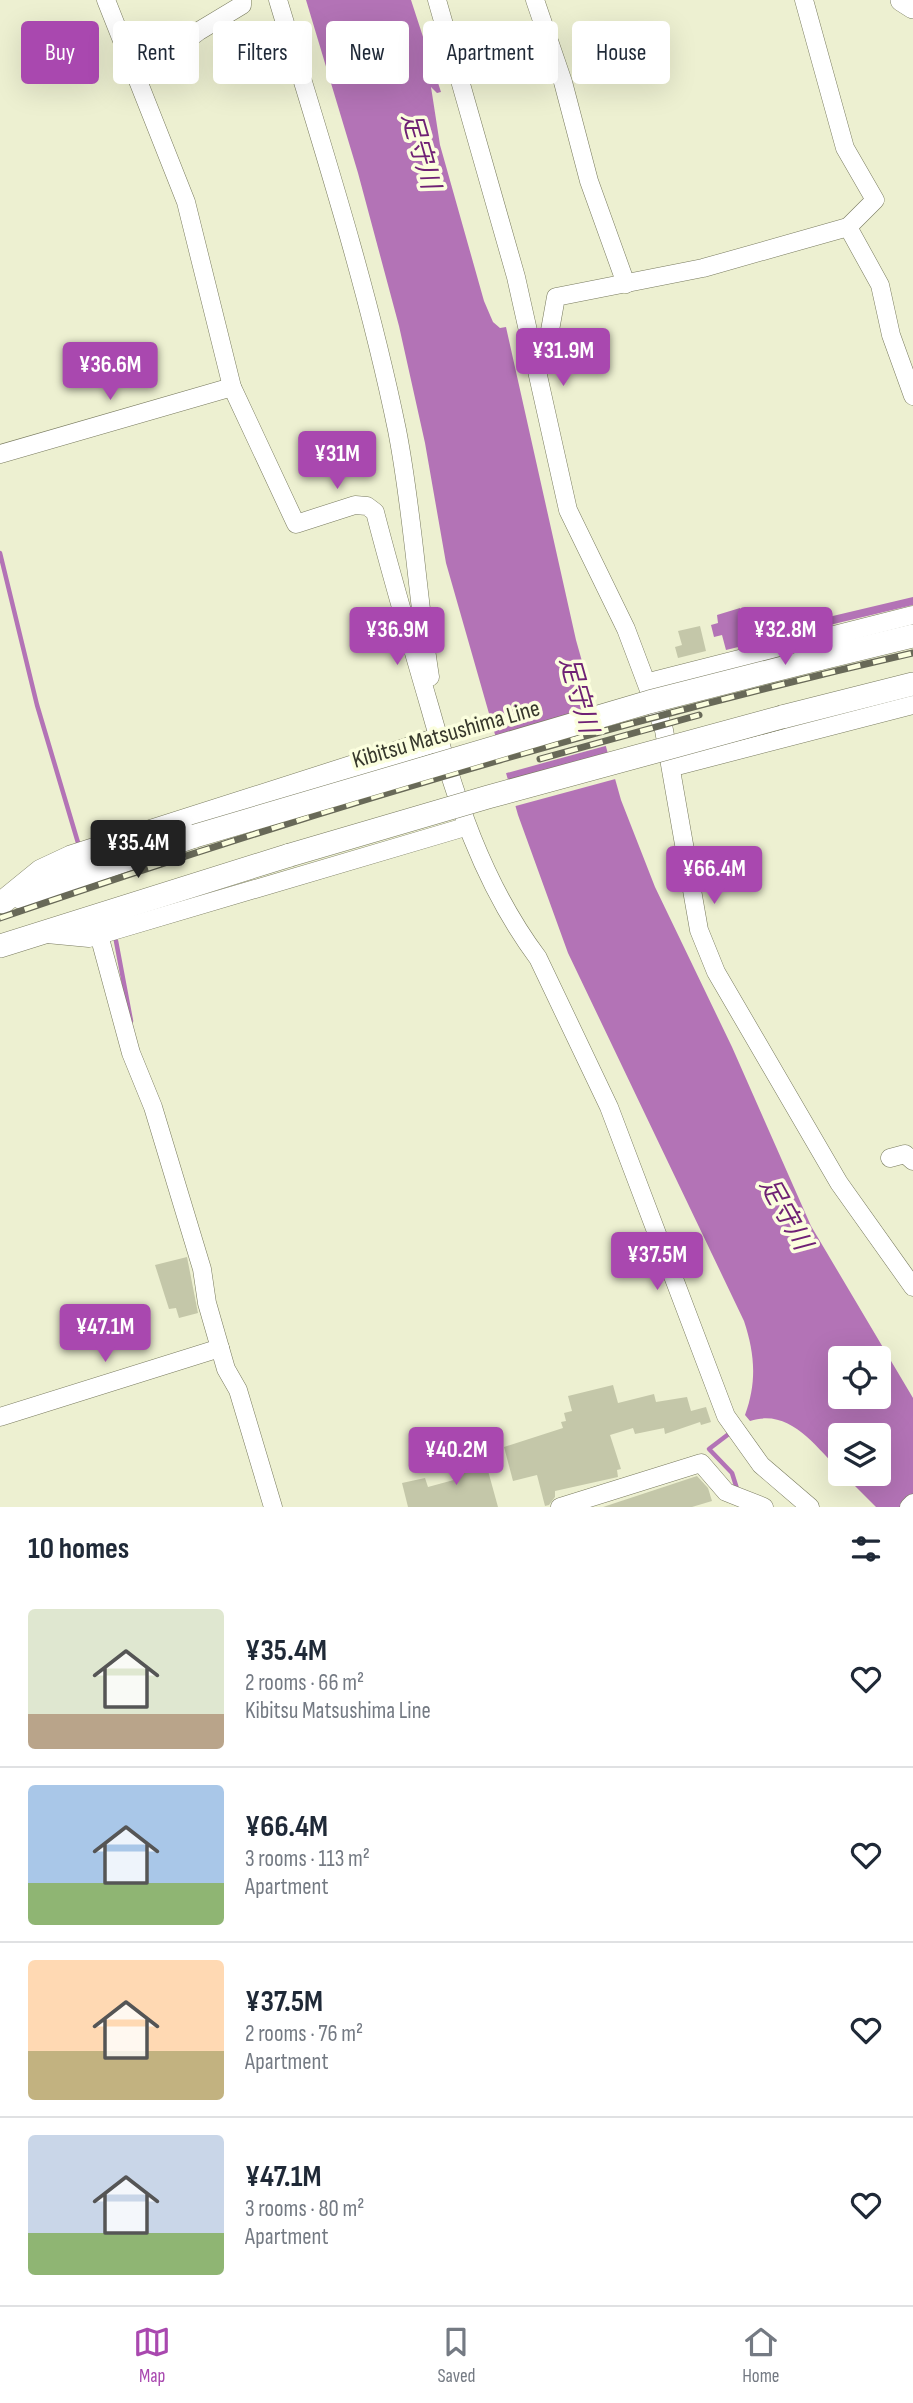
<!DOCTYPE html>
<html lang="en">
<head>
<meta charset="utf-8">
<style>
  body { margin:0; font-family:"Sofia Sans Condensed","Noto Sans JP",sans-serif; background:#f6f6f7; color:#1f2937; height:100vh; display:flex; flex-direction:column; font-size:26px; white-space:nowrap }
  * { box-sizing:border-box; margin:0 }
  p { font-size:23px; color:#747a83 }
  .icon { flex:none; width:38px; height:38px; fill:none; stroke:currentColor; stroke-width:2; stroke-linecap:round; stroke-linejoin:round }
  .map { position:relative; height:1507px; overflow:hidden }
  .drawer { display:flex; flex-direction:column; background:#fff; flex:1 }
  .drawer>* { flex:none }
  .hud { position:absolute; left:21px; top:21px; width:872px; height:63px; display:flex; gap:14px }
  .buttons { position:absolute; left:828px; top:1346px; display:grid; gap:14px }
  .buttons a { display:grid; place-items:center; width:63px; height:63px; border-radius:7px; background:#fff; box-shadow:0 7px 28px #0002; font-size:35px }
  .price { position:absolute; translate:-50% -60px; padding:0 16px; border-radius:7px; background:#a948af; color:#fff; font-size:23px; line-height:46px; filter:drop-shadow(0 2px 4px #0008) }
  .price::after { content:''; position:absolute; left:50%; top:42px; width:21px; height:16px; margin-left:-10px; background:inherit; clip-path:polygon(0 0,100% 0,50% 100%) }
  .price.current { background:#222; color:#fff }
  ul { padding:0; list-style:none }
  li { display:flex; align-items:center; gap:21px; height:175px; padding:0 28px }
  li+li { border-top:2px solid #e0e1e3 }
  li span { display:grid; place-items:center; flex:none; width:196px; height:140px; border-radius:7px; color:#555 }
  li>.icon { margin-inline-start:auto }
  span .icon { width:84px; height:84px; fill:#fffc; stroke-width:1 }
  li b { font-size:30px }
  h2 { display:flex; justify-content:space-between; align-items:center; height:84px; padding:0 28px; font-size:30px }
  .tag { padding:0 24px; border-radius:7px; background:#fff; box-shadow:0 7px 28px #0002; font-size:24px; line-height:63px }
  .tag.current { background:#a948af; color:#fff }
  .dock { display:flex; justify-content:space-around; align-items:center; height:98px; border-top:2px solid #e0e1e3; background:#fff; font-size:19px; color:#747a83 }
  .dock a { display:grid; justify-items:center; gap:4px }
  .dock .current { color:#a948af }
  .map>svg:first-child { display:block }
</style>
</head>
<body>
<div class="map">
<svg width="913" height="1507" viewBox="0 0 913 1507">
  <rect width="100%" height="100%" fill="#edf0d1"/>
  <g fill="#b373b6" fill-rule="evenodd">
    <path d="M306 0H411L441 92 437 93 431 87 440 145 484 301 493 322 500 328 506 327 576 640 621 800 655 887 732 1047 811 1226 913 1398V1507H876L843 1474H878V1435H840V1471C815 1446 790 1408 750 1421L745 1415C757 1382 755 1354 744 1321L568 953 518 815 446 563 425 443 399 326 358 173ZM840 1358H878V1396H840Z"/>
    <path d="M913 597V605L726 650 722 635 714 637 711 625 718 623 717 615 740 608 748 636Z"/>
  </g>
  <g fill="#edf0d1">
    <path d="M604 727 609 745 503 774 497 756Z"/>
    <path d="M612 754 619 778 512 807 505 784Z"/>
  </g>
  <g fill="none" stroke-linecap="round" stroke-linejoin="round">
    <g stroke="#b373b6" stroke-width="4.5">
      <path d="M0 553 37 705 79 846"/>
      <path d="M116 941 131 1021"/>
      <path d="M730 1433 709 1449 732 1473 738 1492"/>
    </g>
  </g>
  <g fill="#c4c7a9">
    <path d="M700 626 706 651 678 658 675 647 682 645 678 631Z"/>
    <path d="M187 1257 198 1313 179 1318 176 1308 169 1309 155 1265Z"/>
    <path d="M613 1385 618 1403 654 1394 656 1402 687 1397 691 1411 706 1407 711 1422 701 1425 700 1422 665 1434 664 1428 635 1434 633 1428 610 1435 621 1469 617 1470 618 1477 555 1491V1497L549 1505 545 1506 537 1475 513 1481 504 1447 563 1428 561 1422 566 1421 564 1413 572 1411 568 1396Z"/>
    <path d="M482 1449 498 1507H408L402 1483 425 1478 428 1487 461 1478 460 1455Z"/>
    <path d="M697 1476 708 1488 712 1501 692 1507H603Z"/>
  </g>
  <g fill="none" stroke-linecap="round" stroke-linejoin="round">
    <g stroke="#787a5e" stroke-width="19">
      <g id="minor">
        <path d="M106 0 186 202 232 387 296 524 355 505 367 506 375 512C392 578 411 643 430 708 455 797 482 883 538 958L609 1107 726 1416 761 1465 810 1507"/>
        <path d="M278 0C321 142 367 284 397 430 413 512 417 594 430 677"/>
        <path d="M437 0 516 277 568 510 626 629 664 730 699 930 716 972 839 1183 913 1287"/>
        <path d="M535 0 563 82 589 181 626 284"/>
        <path d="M804 0 845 148 875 200 848 227 880 285 891 335 913 396"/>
        <path d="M137 78 199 31 242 5V0"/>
        <path d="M537 362 545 358 556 297 703 268 848 227"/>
        <path d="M0 454 232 387"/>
        <path d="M649 682 913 615"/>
        <path d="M673 767 913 705"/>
        <path d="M47 934 89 938 465 827"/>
        <path d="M99 935 131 1053 153 1107 202 1269 207 1303 226 1369 238 1390 273 1507"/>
        <path d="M890 1158 905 1154 913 1161"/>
        <path d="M0 1417 220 1348"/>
        <path d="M560 1507 701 1463 726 1492 764 1507"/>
        <path d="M909 1507 913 1503"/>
      </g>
    </g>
    <g stroke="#787a5e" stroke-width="24">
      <g id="major">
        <path d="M902 0 913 7"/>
        <path d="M818 659 913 636"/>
        <path d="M782 717 913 684"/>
        <path d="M20 897 195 836"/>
        <path d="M3 902 41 871 71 857 437 740"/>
        <path d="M0 946 290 855"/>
      </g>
    </g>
    <use href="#minor" stroke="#fff" stroke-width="18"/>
    <use href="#major" stroke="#fff" stroke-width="23"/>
    <g stroke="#686958" stroke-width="7">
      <g id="rail">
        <path d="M540 759 699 715"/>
        <path d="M0 918C300 815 604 724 913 653"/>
      </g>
    </g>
    <use href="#rail" stroke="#fbfede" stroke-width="4.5" stroke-dasharray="13" stroke-linecap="butt"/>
    <g stroke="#787a5e" stroke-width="24" stroke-linecap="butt">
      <g id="major-bridge">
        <path d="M195 836 649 702 818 659"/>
        <path d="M290 855 488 797 782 717"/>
      </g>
    </g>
    <use href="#major-bridge" stroke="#fff" stroke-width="23"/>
  </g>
  <g text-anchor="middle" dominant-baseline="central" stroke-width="7" stroke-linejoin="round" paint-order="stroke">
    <g font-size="24" fill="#36372b" stroke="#fbfede">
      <text transform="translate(446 734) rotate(-16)">Kibitsu Matsushima Line</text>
    </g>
    <g font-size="26" font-style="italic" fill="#6f2174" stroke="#fbfede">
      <text transform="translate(420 151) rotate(74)">足守川</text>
      <text transform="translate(578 695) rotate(74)">足守川</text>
      <text transform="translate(785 1214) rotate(61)">足守川</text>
    </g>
  </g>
</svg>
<div class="buttons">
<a><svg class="icon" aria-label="locate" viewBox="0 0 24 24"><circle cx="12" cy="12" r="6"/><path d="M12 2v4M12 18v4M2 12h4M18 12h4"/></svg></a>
<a><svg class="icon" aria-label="layers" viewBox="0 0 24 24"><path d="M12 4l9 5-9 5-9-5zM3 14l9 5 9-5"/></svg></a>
</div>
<b class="price" style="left:563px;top:388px">¥31.9M</b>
<b class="price" style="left:110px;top:402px">¥36.6M</b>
<b class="price" style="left:337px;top:491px">¥31M</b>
<b class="price" style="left:397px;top:667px">¥36.9M</b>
<b class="price" style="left:785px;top:667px">¥32.8M</b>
<b class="price current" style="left:138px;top:880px">¥35.4M</b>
<b class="price" style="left:714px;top:906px">¥66.4M</b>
<b class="price" style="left:657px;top:1292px">¥37.5M</b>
<b class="price" style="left:105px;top:1364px">¥47.1M</b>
<b class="price" style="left:456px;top:1487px">¥40.2M</b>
<div class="hud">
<a class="tag current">Buy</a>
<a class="tag">Rent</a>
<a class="tag">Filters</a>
<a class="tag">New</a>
<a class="tag">Apartment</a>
<a class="tag">House</a>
</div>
</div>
<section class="drawer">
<h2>10 homes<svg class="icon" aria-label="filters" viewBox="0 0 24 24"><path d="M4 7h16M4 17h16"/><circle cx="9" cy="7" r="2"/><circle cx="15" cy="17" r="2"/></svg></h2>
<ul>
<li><span style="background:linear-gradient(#dfe7d0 75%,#b9a48a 0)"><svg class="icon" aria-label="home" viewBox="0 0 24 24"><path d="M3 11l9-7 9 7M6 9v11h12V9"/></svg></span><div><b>¥35.4M</b><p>2 rooms · 66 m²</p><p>Kibitsu Matsushima Line</p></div><svg class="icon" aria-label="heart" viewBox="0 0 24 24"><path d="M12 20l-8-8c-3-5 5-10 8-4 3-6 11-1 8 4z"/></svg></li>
<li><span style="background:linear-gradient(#a9c7e8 70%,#8fb573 0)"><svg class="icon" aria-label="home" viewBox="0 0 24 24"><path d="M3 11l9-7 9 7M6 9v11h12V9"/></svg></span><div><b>¥66.4M</b><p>3 rooms · 113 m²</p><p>Apartment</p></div><svg class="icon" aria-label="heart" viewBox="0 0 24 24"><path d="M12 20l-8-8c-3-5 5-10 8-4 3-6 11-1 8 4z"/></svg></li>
<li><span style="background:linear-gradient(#ffd9b3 65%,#c2b280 0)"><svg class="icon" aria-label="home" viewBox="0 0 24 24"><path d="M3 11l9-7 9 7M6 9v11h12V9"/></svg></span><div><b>¥37.5M</b><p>2 rooms · 76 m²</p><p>Apartment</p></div><svg class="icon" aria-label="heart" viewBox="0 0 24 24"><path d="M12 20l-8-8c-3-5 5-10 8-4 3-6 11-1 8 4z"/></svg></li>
<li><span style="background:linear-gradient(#c9d6e8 70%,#8fb573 0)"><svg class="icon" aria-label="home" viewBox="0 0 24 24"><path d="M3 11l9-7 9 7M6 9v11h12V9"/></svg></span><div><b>¥47.1M</b><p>3 rooms · 80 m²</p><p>Apartment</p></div><svg class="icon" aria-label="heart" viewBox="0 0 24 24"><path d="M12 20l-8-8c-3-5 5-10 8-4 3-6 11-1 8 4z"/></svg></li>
</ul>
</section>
<nav class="dock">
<a class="current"><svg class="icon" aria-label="map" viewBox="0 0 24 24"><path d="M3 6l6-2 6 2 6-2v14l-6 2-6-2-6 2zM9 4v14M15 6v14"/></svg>Map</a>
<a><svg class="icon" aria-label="saved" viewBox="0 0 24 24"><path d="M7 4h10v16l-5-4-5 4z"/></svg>Saved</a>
<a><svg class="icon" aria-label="home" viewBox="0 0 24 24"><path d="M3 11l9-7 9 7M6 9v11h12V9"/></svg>Home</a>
</nav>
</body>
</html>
